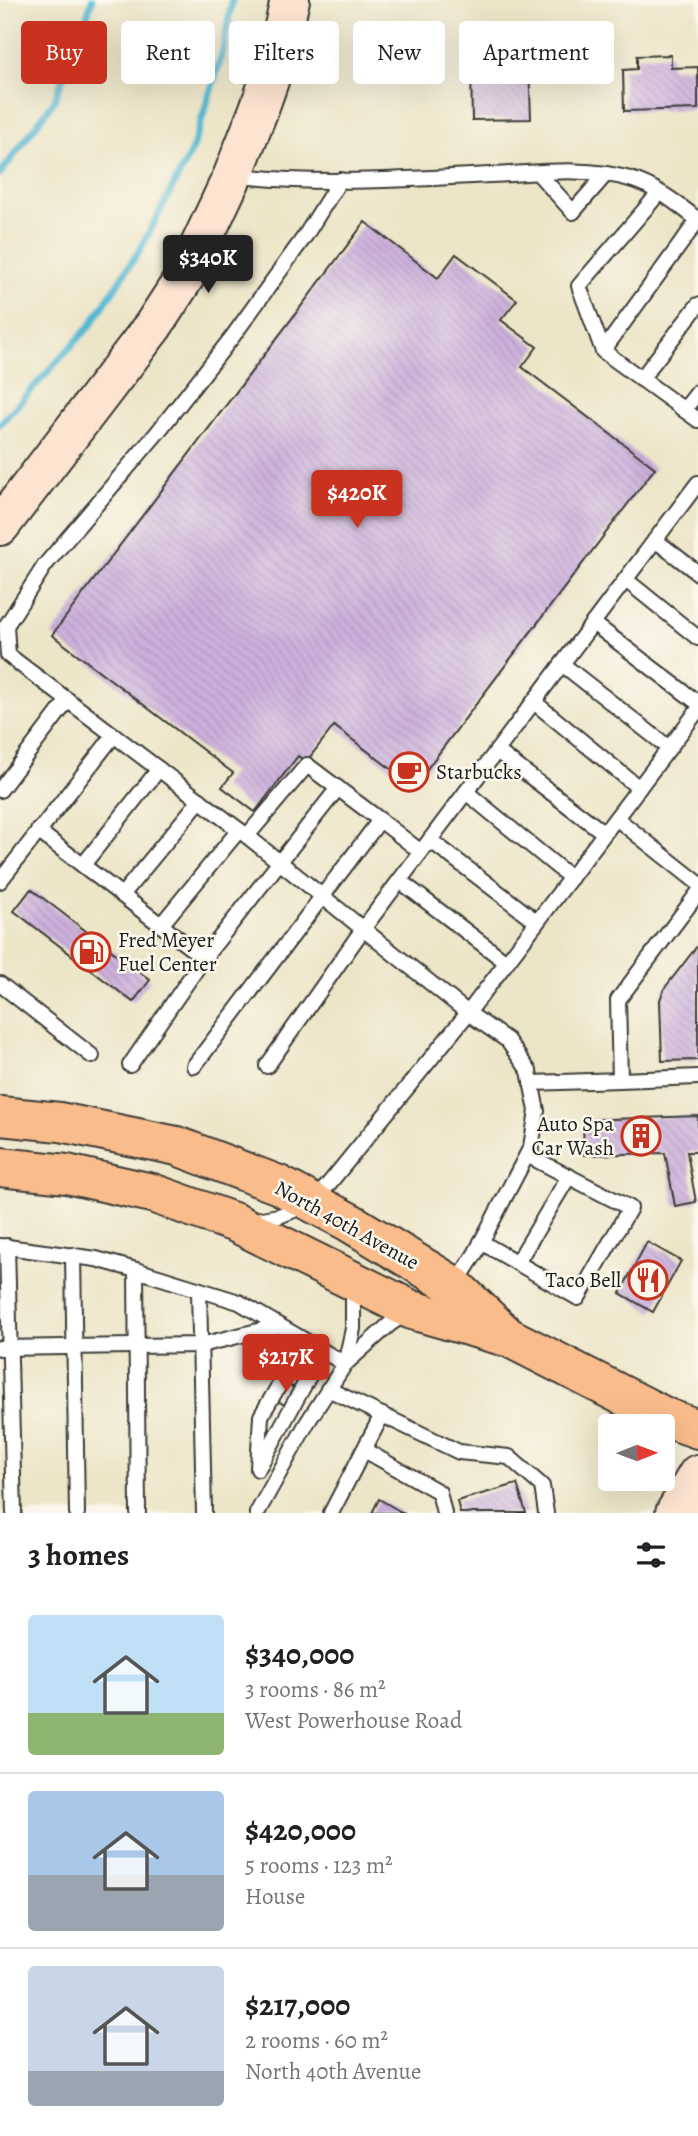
<!DOCTYPE html>
<html lang="en">
<head>
<meta charset="utf-8">
<style>
  body { margin:0; font-family:Alegreya,serif; background:#f6f6f6; color:#202124; height:100vh; display:flex; flex-direction:column; font-size:26px; white-space:nowrap }
  * { box-sizing:border-box; margin:0 }
  p { font-size:23px; color:#757577 }
  .icon { flex:none; width:38px; height:38px; fill:none; stroke:currentColor; stroke-width:2; stroke-linecap:round; stroke-linejoin:round }
  .map { position:relative; height:1513px; overflow:hidden }
  .sheet { display:flex; flex-direction:column; background:#fff; flex:1 }
  .sheet>* { flex:none }
  .top-card { position:absolute; left:21px; top:21px; width:656px; height:63px; display:flex; gap:14px }
  .needle { width:46px; rotate:89deg }
  .buttons { position:absolute; left:598px; top:1414px; display:grid; gap:14px }
  .buttons a { display:grid; place-items:center; width:77px; height:77px; border-radius:7px; background:#fff; box-shadow:0 7px 28px #0002; font-size:35px }
  .price { position:absolute; translate:-50% -60px; padding:0 16px; border-radius:7px; background:#c8321e; color:#fff; font-size:23px; line-height:46px; filter:drop-shadow(0 2px 4px #0008) }
  .price::after { content:''; position:absolute; left:50%; top:42px; width:21px; height:16px; margin-left:-10px; background:inherit; clip-path:polygon(0 0,100% 0,50% 100%) }
  .price.on { background:#222; color:#fff }
  ul { padding:0; list-style:none }
  li { display:flex; align-items:center; gap:21px; height:175px; padding:0 28px }
  li+li { border-top:2px solid #e0e0e0 }
  li span { display:grid; place-items:center; flex:none; width:196px; height:140px; border-radius:7px; color:#555 }
  li>.icon { margin-inline-start:auto }
  span .icon { width:84px; height:84px; fill:#fffc; stroke-width:1 }
  li b { font-size:30px }
  h2 { display:flex; justify-content:space-between; align-items:center; height:84px; padding:0 28px; font-size:30px }
  .chip { padding:0 24px; border-radius:7px; background:#fff; box-shadow:0 7px 28px #0002; font-size:24px; line-height:63px }
  .chip.on { background:#c8321e; color:#fff }
  .map>svg:first-child { display:block }
</style>
</head>
<body>
<div class="map">
<svg width="698" height="1513" viewBox="0 0 698 1513">
  <defs>
    <pattern id="building-back-hatch" width="6" height="6" patternUnits="userSpaceOnUse" patternTransform="scale(1.75)"><rect width="6" height="6" fill="#ccb0dc"/><path d="M-1 5l2 2M0 0l6 6M5-1l2 2" fill="none" stroke="#af97bc"/></pattern>
  </defs>
  <rect width="100%" height="100%" fill="#fbf7ec"/>
  <filter id="ink" filterUnits="userSpaceOnUse"><feTurbulence type="fractalNoise" baseFrequency=".0143" numOctaves="2"/><feDisplacementMap in="SourceGraphic" scale="14" xChannelSelector="R" yChannelSelector="G"/><feConvolveMatrix kernelMatrix="1 2 1 2 8 2 1 2 1" color-interpolation-filters="sRGB"/></filter>
  <filter id="wash" filterUnits="userSpaceOnUse"><feTurbulence type="fractalNoise" baseFrequency=".00686" numOctaves="4" result="noise"/><feDisplacementMap in="SourceGraphic" scale="28" xChannelSelector="R" yChannelSelector="G"/><feGaussianBlur stdDeviation="1.57" result="paint"/><feColorMatrix in="noise" values="0 0 0 0 0 0 0 0 0 0 0 0 0 0 0 0 0 1.4 0 .05"/><feComposite in="paint" operator="in"/></filter>
  <g filter="url(#wash)">
    <rect width="100%" height="100%" fill="#ede5c7"/>
    <g fill="none" stroke-linecap="round" stroke-linejoin="round">
      <g stroke="#53b7d2" stroke-width="7">
        <path d="M0 174 54 101 85 23 92 0"/>
        <path d="M0 424 90 326 141 248 192 150 222 55 232 0"/>
      </g>
    </g>
    <g id="blocks">
      <g fill="url(#building-back-hatch)">
        <path d="M671 55V68L698 67V109L624 111 623 70 637 69V56Z"/>
        <path d="M511 58V63H529L531 119 472 120 471 64H482V59Z"/>
        <path d="M365 222 438 278 456 254 517 300 501 320 537 347 522 367 655 468 414 786 334 726 306 762 298 756 255 812 222 787 233 773 52 635Z"/>
        <path d="M31 889 150 980 133 1002 14 911Z"/>
        <path d="M698 945V1060L662 1061 660 1000 664 989Z"/>
        <path d="M698 1116V1152H687L696 1202 675 1206 665 1153 584 1155 583 1120Z"/>
        <path d="M647 1242 681 1261 653 1312 620 1293Z"/>
        <path d="M285 1383 296 1389 286 1406 275 1399Z"/>
        <path d="M517 1484 526 1513H460L457 1501Z"/>
        <path d="M379 1499 403 1513H372Z"/>
      </g>
    </g>
  </g>
  <g filter="url(#ink)">
    <use href="#blocks" fill-opacity="0" stroke="#3b3a36" stroke-width="2"/>
    <g fill="none" stroke-linecap="round" stroke-linejoin="round">
      <g stroke="#3b3a36" stroke-width="18">
        <g id="lane">
          <path d="M538 173 573 212 606 174"/>
          <path d="M234 175C318 186 406 179 491 175 537 173 585 166 630 179 655 186 678 204 698 220"/>
          <path d="M340 180 305 236 233 336 157 433 45 565 6 626 8 655 247 836 468 1013 507 1040 529 1071 537 1111 531 1147 475 1254 455 1285"/>
          <path d="M659 193 579 286 603 351 698 420"/>
          <path d="M603 351 698 220"/>
          <path d="M641 379 698 305"/>
          <path d="M684 410 698 392"/>
          <path d="M655 540 698 573"/>
          <path d="M626 580 698 638"/>
          <path d="M593 623 698 703"/>
          <path d="M562 664 669 748"/>
          <path d="M534 702 639 788"/>
          <path d="M497 751 604 833"/>
          <path d="M0 790 68 700"/>
          <path d="M466 792 571 878"/>
          <path d="M616 818 698 883"/>
          <path d="M380 820 421 852"/>
          <path d="M38 831 204 958 130 1065"/>
          <path d="M430 840 537 922"/>
          <path d="M83 865 159 769"/>
          <path d="M0 881 114 735"/>
          <path d="M400 881 506 962"/>
          <path d="M122 895 200 800"/>
          <path d="M161 925 239 830"/>
          <path d="M204 958 338 788"/>
          <path d="M0 984 92 1056"/>
          <path d="M194 1066 380 820 307 765 247 836"/>
          <path d="M267 1066 363 929 698 483"/>
          <path d="M620 1080 698 1077"/>
          <path d="M531 1083 620 1080 618 1000 698 893"/>
          <path d="M250 1221 279 1216 314 1202 468 1013 698 710"/>
          <path d="M481 1242 578 1298 630 1208 527 1155"/>
          <path d="M0 1246 96 1259 136 1270 239 1302 345 1364"/>
          <path d="M7 1246 14 1513"/>
          <path d="M73 1255 77 1513"/>
          <path d="M517 1263 569 1176"/>
          <path d="M136 1270 138 1513"/>
          <path d="M199 1290 204 1513"/>
          <path d="M0 1348 201 1345 278 1326"/>
          <path d="M345 1364 353 1329V1286"/>
          <path d="M328 1389 459 1452 509 1457 542 1486 546 1513"/>
          <path d="M364 1450 439 1492 444 1513"/>
          <path d="M260 1465 323 1351"/>
          <path d="M258 1469 261 1416 305 1341"/>
          <path d="M257 1513 307 1423 345 1364 390 1324 408 1312"/>
          <path d="M331 1513 382 1415"/>
        </g>
      </g>
      <g stroke="#3b3a36" stroke-width="42">
        <g id="secondary">
          <path d="M0 526 153 326 186 275 233 175 259 109 276 61 290 0"/>
          <path d="M675 1513 698 1474"/>
        </g>
      </g>
      <g stroke="#3b3a36" stroke-width="42">
        <g id="primary">
          <path d="M0 1116 60 1122 177 1146 279 1185 349 1222 454 1286 505 1334"/>
          <path d="M0 1167 67 1174 152 1193 236 1223 412 1310 510 1338 667 1418 698 1429"/>
        </g>
      </g>
      <use href="#lane" stroke="#fff" stroke-width="14"/>
      <use href="#secondary" stroke="#fde4d1" stroke-width="38"/>
      <use href="#primary" stroke="#fabc8b" stroke-width="38"/>
    </g>
  </g>
  <defs>
    <g id="cafe-ring" transform="scale(2.0125)"><circle r="9.5" fill="#fbf7ec" stroke="#c8321e" stroke-width="1.5"/><path d="M-5.5-4.5H6V0H3Q3 3.5 0 3.5H-2.5Q-5.5 3.5-5.5 0ZM3-3.2v2h1.7v-2ZM-6 4.5H4V6H-6Z" fill="#c8321e"/></g>
    <g id="fuel-ring" transform="scale(2.0125)"><circle r="9.5" fill="#fbf7ec" stroke="#c8321e" stroke-width="1.5"/><path d="M-5.5-6h7V0h2V4h1.3V-2.5L3-4.5l.8-.8L6-3V5H2.5V1h-1V6h-7ZM-4.2-4.7v3.2H.2V-4.7Z" fill="#c8321e"/></g>
    <g id="building-ring" transform="scale(2.0125)"><circle r="9.5" fill="#fbf7ec" stroke="#c8321e" stroke-width="1.5"/><path d="M-4-6H4V6H1V3H-1V6H-4ZM-2.5-4.3h1.7v1.8h-1.7ZM.8-4.3h1.7v1.8H.8ZM-2.5-1h1.7V.8h-1.7ZM.8-1h1.7V.8H.8Z" fill="#c8321e"/></g>
    <g id="restaurant-ring" transform="scale(2.0125)"><circle r="9.5" fill="#fbf7ec" stroke="#c8321e" stroke-width="1.5"/><path d="M-5-6h1v4h1v-4h1v4h1v-4h1v5L-1.5 .5V6h-2V.5L-5-1ZM5-6V6H3V1.5H1.5Q1.5-4 5-6Z" fill="#c8321e"/></g>
  </defs>
  <g fill-rule="evenodd">
    <use href="#cafe-ring" x="409" y="772"/>
    <use href="#fuel-ring" x="91" y="952"/>
    <use href="#building-ring" x="641" y="1136"/>
    <use href="#restaurant-ring" x="648" y="1280"/>
  </g>
  <g text-anchor="middle" dominant-baseline="central" stroke-width="5" stroke-linejoin="round" paint-order="stroke">
    <g font-size="21" fill="#1c1c1c" stroke="#fbf7ec" text-anchor="start">
      <text x="436" y="772">Starbucks</text>
      <text x="118" y="940">Fred Meyer<tspan x="118" dy="24">Fuel Center</tspan></text>
      <text x="614" y="1124" text-anchor="end">Auto Spa<tspan x="614" dy="24">Car Wash</tspan></text>
      <text x="621" y="1280" text-anchor="end">Taco Bell</text>
    </g>
    <g font-size="21" fill="#1c1c1c" stroke="#fbf7ec">
      <text transform="translate(347 1225) rotate(29)">North 40th Avenue</text>
    </g>
  </g>
</svg>
<div class="buttons">
<a><svg class="needle" viewBox="-14 -14 28 28"><path d="M0-13l5 13h-10z" fill="#e53935"/><path d="M0 13l5-13h-10z" fill="#757577"/></svg></a>
</div>
<b class="price on" style="left:208px;top:295px">$340K</b>
<b class="price" style="left:357px;top:530px">$420K</b>
<b class="price" style="left:286px;top:1394px">$217K</b>
<div class="top-card">
<a class="chip on">Buy</a>
<a class="chip">Rent</a>
<a class="chip">Filters</a>
<a class="chip">New</a>
<a class="chip">Apartment</a>
</div>
</div>
<section class="sheet">
<h2>3 homes<svg class="icon" aria-label="filters" viewBox="0 0 24 24"><path d="M4 7h16M4 17h16"/><circle cx="9" cy="7" r="2"/><circle cx="15" cy="17" r="2"/></svg></h2>
<ul>
<li><span style="background:linear-gradient(#bfe0f5 70%,#8fb573 0)"><svg class="icon" aria-label="home" viewBox="0 0 24 24"><path d="M3 11l9-7 9 7M6 9v11h12V9"/></svg></span><div><b>$340,000</b><p>3 rooms · 86 m²</p><p>West Powerhouse Road</p></div></li>
<li><span style="background:linear-gradient(#a9c7e8 60%,#9aa5b1 0)"><svg class="icon" aria-label="home" viewBox="0 0 24 24"><path d="M3 11l9-7 9 7M6 9v11h12V9"/></svg></span><div><b>$420,000</b><p>5 rooms · 123 m²</p><p>House</p></div></li>
<li><span style="background:linear-gradient(#c9d6e8 75%,#9aa5b1 0)"><svg class="icon" aria-label="home" viewBox="0 0 24 24"><path d="M3 11l9-7 9 7M6 9v11h12V9"/></svg></span><div><b>$217,000</b><p>2 rooms · 60 m²</p><p>North 40th Avenue</p></div></li>
</ul>
</section>
</body>
</html>
